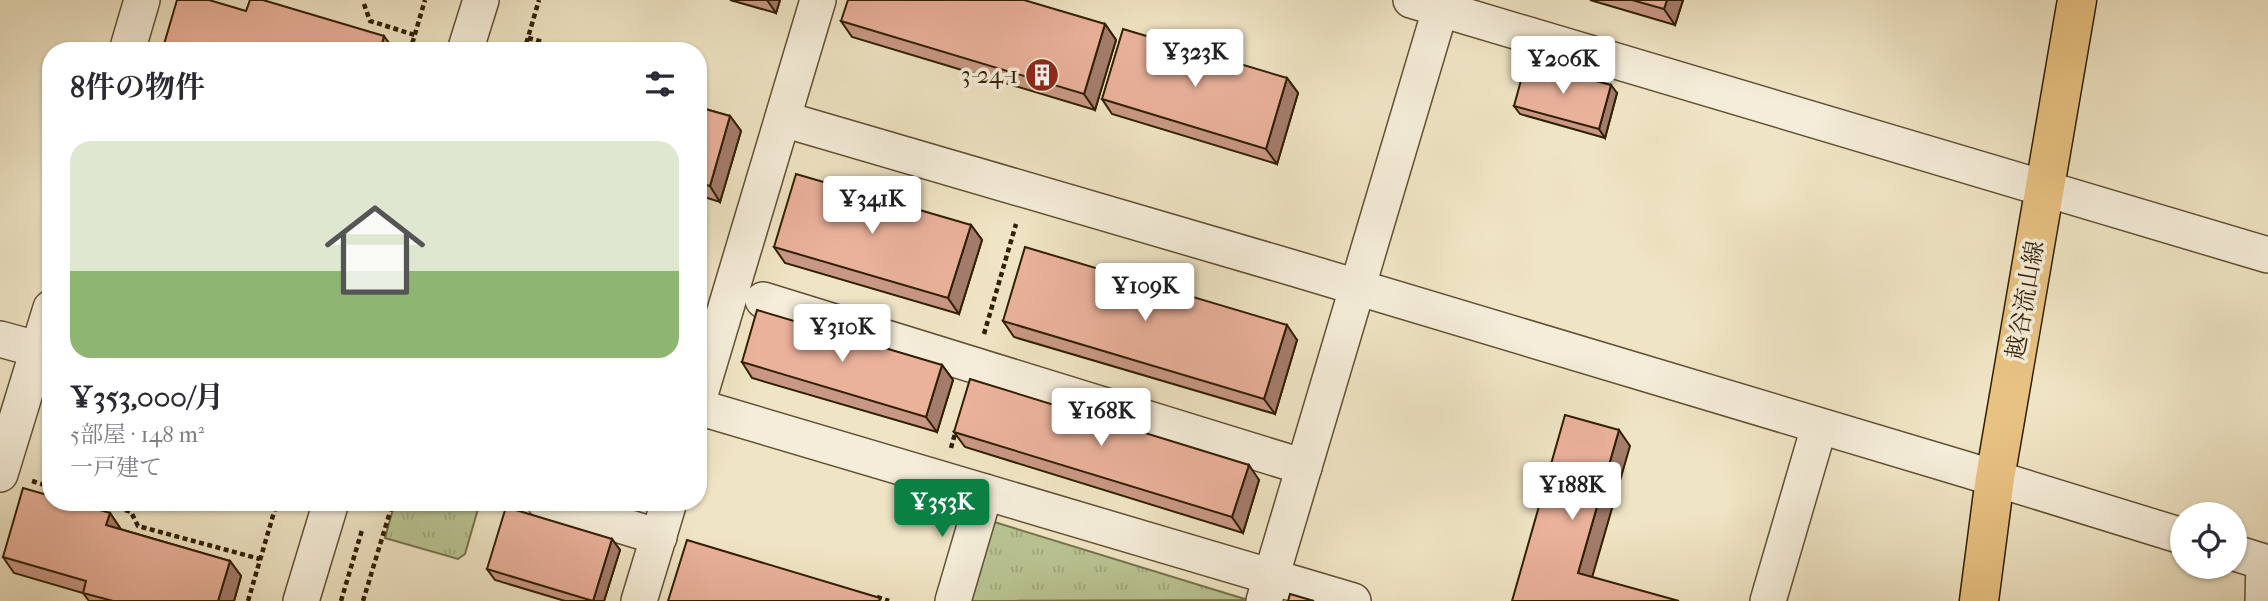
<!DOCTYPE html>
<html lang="ja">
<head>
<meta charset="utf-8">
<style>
  body { margin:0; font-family:"IM FELL French Canon","Noto Serif JP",serif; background:#f7f7f7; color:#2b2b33; height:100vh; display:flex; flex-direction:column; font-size:26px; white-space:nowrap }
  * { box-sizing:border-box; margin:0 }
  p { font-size:23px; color:#7c7c81 }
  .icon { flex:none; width:38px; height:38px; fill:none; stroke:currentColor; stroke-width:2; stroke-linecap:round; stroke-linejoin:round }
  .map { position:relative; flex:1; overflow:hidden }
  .details { position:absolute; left:42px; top:42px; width:665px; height:469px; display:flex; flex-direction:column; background:#fff; border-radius:28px; box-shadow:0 2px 5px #0004 }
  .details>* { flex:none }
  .buttons { position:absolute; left:2170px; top:502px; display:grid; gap:14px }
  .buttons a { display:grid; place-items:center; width:77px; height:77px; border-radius:50%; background:#fff; box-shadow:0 2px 5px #0004; font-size:35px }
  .price { position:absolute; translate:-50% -60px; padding:0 16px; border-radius:7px; background:#fff; color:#222; font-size:23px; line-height:46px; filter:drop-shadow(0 2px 4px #0008) }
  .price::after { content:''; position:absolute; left:50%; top:42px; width:21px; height:16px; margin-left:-10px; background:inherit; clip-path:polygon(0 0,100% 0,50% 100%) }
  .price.active { background:#0b8043; color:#fff }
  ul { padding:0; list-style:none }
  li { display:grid; align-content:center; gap:14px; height:371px; padding:0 28px }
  li span { display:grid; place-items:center; height:217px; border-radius:21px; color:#555 }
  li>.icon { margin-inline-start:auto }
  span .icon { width:126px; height:126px; fill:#fffc; stroke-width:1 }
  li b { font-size:30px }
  h2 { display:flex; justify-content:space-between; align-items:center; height:84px; padding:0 28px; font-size:30px }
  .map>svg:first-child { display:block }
</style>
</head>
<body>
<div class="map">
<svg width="2268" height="601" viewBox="0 0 2268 601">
  <defs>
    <pattern id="park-tufts" width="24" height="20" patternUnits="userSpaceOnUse" patternTransform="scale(1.75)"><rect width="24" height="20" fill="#bac493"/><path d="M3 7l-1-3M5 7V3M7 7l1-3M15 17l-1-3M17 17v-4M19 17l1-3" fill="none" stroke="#a0a87d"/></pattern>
  </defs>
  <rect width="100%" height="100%" fill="#efe4c4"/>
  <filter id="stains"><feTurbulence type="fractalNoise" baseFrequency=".00286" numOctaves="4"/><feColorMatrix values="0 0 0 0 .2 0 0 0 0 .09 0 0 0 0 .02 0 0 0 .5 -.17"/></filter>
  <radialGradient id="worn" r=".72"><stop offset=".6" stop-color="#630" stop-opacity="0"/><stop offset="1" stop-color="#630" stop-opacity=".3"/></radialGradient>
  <g fill="url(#park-tufts)" stroke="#76724b" stroke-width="2">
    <path d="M395 502H480L465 554 458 559 385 538Z"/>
    <path d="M991 521 1248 600 966 601Z"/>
  </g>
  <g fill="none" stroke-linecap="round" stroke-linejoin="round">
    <g stroke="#605033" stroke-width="38">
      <g id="minor">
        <path d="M1411 0 2268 255"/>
        <path d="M127 51 142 0"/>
        <path d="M465 51 481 0"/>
        <path d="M783 119 1293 268 1971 471 2182 536"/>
        <path d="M763 300 1304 467"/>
        <path d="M0 339 51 353"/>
        <path d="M698 401 818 0"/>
        <path d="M698 407 1353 601"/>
        <path d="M0 474 51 308"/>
        <path d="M545 502 659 537"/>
        <path d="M2235 553 2264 562 2263 601"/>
        <path d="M301 601 331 502"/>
        <path d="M639 601 669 502"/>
        <path d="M953 601 985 492"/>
        <path d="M1264 601 1443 0"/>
        <path d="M1768 601 1819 427"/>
      </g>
    </g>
    <g stroke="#311f03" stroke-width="41">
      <path id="major" d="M1979 601 1995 478 2077 0"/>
    </g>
    <g stroke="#311f03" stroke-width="4.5" stroke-dasharray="5 3.5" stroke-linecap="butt">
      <path d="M364 4 370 21 415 35"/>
      <path d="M528 38 543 42"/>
      <path d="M410 51 425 0"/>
      <path d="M524 51 539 0"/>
      <path d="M984 334 1016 224"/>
      <path d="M951 448 956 430"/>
      <path d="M32 481 51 487"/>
      <path d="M101 502 131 512 138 526 260 559"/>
      <path d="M877 597 889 601"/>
      <path d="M248 601 277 502"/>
      <path d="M341 601 362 530"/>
      <path d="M363 601 393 502"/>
    </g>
    <use href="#minor" stroke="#f5edd9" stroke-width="35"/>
    <use href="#major" stroke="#e8c282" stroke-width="38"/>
  </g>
  <g fill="#c99885" stroke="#311f03" stroke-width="2">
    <path d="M730 0H780L776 13Z"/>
    <path d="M1590 0H1683L1675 25Z"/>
    <path d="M841 21 1105 24 1116 40 1095 110 852 37Z"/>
    <path d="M1287 78 1298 93 1277 164 1112 114 1102 99Z"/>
    <path d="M1617 93 1605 138 1520 114 1514 106Z"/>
    <path d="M698 107 730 116 741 131 720 202 698 195Z"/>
    <path d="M971 225 982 240 959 314 785 263 774 247Z"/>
    <path d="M1003 321 1297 340 1275 414 1014 337Z"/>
    <path d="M742 362 942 365 953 380 937 432 752 378Z"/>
    <path d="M954 432 1259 480 1243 533 965 447Z"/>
    <path d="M110 513 120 528V529L230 561 241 576 234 601H89L83 593 14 573 3 557Z"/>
    <path d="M612 539 620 550 604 601H565L495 580 487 569Z"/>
  </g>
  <g fill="#a47c6c" stroke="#311f03" stroke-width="2">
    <path d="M767 0H780L776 13Z"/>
    <path d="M1667 0H1683L1675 25 1664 9Z"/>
    <path d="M1105 24 1116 40 1095 110 1084 94Z"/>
    <path d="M384 36 395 51H380Z"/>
    <path d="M1287 78 1298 93 1277 164 1266 149Z"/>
    <path d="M1611 85 1617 93 1605 138 1599 129Z"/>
    <path d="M730 116 741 131 720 202 710 186Z"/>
    <path d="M971 225 982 240 959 314 948 298Z"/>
    <path d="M1287 325 1297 340 1275 414 1264 399Z"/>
    <path d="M942 365 953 380 937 432 926 417Z"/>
    <path d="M1619 430 1630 446 1589 588 1578 573Z"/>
    <path d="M1249 465 1259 480 1243 533 1232 517Z"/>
    <path d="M110 513 120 528 117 541 106 525Z"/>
    <path d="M612 539 620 550 604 601H593Z"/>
    <path d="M230 561 241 576 234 601H218Z"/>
  </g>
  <g fill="#eab19b" stroke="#311f03" stroke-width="2">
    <path d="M177 0H209L246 11 250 0H263L384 36 380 51H162Z"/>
    <path d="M848 0H1024L1105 24 1084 94 841 21Z"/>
    <path d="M1632 0H1667L1664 9Z"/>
    <path d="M1123 29 1287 78 1266 149 1102 99Z"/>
    <path d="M1526 62 1611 85 1599 129 1514 106Z"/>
    <path d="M698 107 730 116 710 186 698 183Z"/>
    <path d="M796 174 971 225 948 298 774 247Z"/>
    <path d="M1025 247 1287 325 1264 399 1003 321Z"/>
    <path d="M757 310 942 365 926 417 742 362Z"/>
    <path d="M970 379 1249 465 1232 517 954 432Z"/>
    <path d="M1565 415 1619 430 1578 573 1679 601H1512Z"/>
    <path d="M23 488 51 496V502H73L110 513 106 525 230 561 218 601H113L83 593 86 581 3 557Z"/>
    <path d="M506 507 612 539 593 601 487 569Z"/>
    <path d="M687 540 880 598 879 601H668Z"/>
    <path d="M1290 594 1314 601H1288Z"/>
  </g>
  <defs>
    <g id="building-disc" transform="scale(1.75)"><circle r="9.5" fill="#8f2418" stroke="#f5edd9"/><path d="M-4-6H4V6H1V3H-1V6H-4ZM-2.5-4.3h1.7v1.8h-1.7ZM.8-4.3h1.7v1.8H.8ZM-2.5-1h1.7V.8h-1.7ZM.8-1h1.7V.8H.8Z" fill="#fff"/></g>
  </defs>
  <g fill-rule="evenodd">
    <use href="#building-disc" x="1042" y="75"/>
  </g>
  <g text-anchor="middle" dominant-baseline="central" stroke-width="7" stroke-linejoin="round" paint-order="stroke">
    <g font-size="24" fill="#311f03" stroke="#f5edd9" text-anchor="end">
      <text x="1018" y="75">3-24-1</text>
    </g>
    <g font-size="24" fill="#311f03" stroke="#f5edd9">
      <text transform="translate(2025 300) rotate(-80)">越谷流山線</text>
    </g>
  </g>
  <rect width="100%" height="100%" filter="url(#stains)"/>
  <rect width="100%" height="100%" fill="url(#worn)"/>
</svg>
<div class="buttons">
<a><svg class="icon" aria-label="locate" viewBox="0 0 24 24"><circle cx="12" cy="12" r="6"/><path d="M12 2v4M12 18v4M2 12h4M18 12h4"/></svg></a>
</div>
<b class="price" style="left:1195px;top:89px">¥323K</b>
<b class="price" style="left:1563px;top:96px">¥206K</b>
<b class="price" style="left:872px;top:236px">¥341K</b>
<b class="price" style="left:1145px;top:323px">¥109K</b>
<b class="price" style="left:842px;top:364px">¥310K</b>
<b class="price" style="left:1101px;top:448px">¥168K</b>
<b class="price" style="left:1572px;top:522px">¥188K</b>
<b class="price active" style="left:942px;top:539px">¥353K</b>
<section class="details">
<h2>8件の物件<svg class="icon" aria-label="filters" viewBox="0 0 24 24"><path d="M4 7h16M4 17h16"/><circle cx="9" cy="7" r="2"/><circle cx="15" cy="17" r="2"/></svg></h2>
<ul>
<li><span style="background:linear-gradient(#dfe7d0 60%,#8fb573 0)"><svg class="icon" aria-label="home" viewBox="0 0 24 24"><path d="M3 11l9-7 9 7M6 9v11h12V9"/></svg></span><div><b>¥353,000/月</b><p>5部屋 · 148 m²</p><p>一戸建て</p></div></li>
</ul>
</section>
</div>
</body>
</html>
